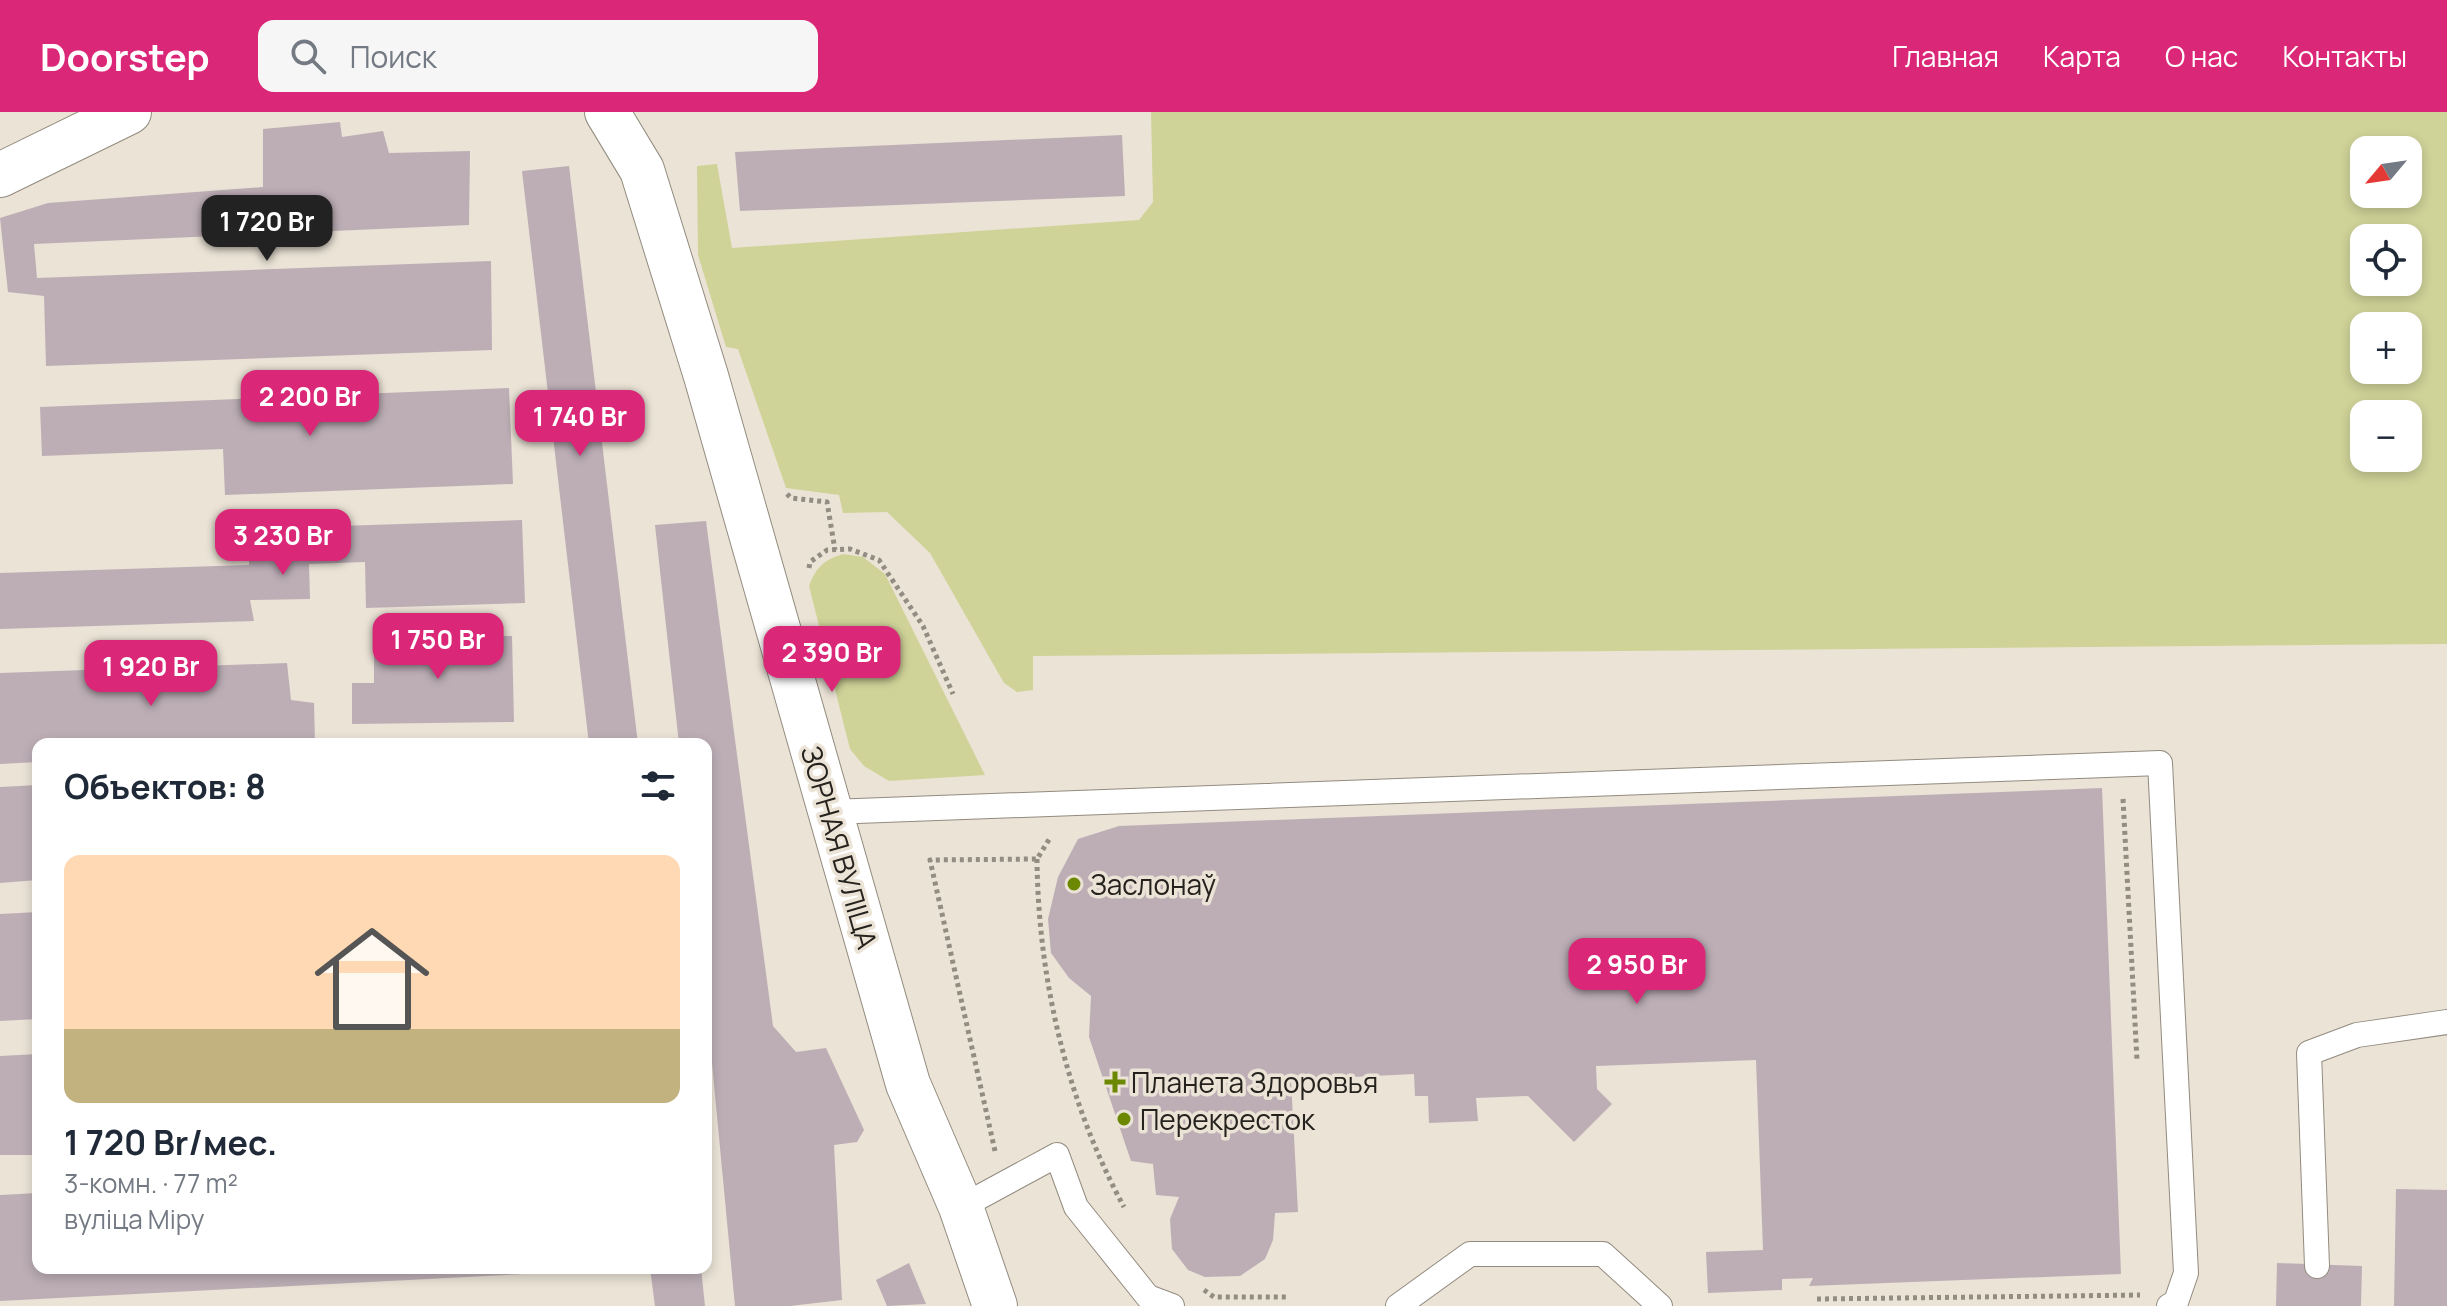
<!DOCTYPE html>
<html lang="ru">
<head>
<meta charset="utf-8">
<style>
  body { margin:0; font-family:Manrope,sans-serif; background:#f6f6f7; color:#1f2937; height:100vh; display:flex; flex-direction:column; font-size:30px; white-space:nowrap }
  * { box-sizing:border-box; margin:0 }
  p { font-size:26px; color:#747a83 }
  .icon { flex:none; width:44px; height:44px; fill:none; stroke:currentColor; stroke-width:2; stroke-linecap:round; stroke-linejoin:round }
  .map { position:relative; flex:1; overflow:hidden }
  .sheet { position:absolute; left:32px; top:626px; width:680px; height:536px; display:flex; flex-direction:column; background:#fff; border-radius:16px; box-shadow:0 4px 12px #0003 }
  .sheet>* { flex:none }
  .needle { width:52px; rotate:241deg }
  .controls { position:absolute; left:2350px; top:24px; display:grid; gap:16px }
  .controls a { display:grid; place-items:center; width:72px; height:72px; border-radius:16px; background:#fff; box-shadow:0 4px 12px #0003; font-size:40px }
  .price { position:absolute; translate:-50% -68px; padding:0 18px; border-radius:16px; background:#db2777; color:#fff; font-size:26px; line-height:52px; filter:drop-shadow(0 2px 4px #0008) }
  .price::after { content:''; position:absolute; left:50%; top:48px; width:24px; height:18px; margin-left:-12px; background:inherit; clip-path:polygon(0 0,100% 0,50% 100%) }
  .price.active { background:#222; color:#fff }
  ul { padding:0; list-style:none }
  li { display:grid; align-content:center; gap:16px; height:424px; padding:0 32px }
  li span { display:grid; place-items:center; height:248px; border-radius:16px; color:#555 }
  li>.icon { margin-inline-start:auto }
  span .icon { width:144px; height:144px; fill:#fffc; stroke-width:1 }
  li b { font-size:34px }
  h2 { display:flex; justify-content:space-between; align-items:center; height:96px; padding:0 32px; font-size:34px }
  header { display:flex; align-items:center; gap:48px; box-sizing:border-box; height:112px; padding:0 40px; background:#db2777; color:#fff }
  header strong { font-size:38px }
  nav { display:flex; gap:44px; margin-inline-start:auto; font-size:28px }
  .search { width:560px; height:72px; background:#f6f6f7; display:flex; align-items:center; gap:20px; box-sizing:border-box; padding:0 28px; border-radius:16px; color:#747a83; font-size:30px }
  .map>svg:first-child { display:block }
</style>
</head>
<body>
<header>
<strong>Doorstep</strong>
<div class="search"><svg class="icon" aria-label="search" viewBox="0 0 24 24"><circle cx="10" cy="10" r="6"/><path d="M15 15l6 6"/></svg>Поиск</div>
<nav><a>Главная</a><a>Карта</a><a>О нас</a><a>Контакты</a></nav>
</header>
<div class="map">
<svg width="2447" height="1194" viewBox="0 0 2447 1194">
  <rect width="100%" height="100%" fill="#ebe3d6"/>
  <g fill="#cfd398" fill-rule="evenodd">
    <path d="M1151 0H2447V532L1033 544V578L1017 580 1004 571 930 441 887 400 843 401 839 383 786 376 738 237 726 235 698 143 697 54 717 52 732 136 1139 108 1153 90ZM2364 38H2408V82H2364ZM2364 126H2408V170H2364ZM2364 214H2408V258H2364ZM2364 302H2408V346H2364Z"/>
    <path d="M843 442 863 445 885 462 985 663 889 669 864 654 850 637 809 474C816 455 824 448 843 442Z"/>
  </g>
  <g fill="#bdaeb6">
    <path d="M340 10 342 25 383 19 389 41 470 39 469 113 34 132 37 166 491 149 492 238 46 254 44 184 8 180 0 106 48 91 263 75V17Z"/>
    <path d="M1122 23 1125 84 740 99 735 40Z"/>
    <path d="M569 54 638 632H589L522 59Z"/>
    <path d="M509 276 513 372 225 383 223 337 42 344 40 295Z"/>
    <path d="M522 408 525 491 366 496 365 450 309 452 310 487 250 488 254 509 0 517V461L249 453 248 417Z"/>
    <path d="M706 409 773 914 796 940 826 936 864 1018 857 1030 834 1033 842 1188 790 1194H735L706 888V632H679L655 413Z"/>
    <path d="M512 524 514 610 352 612V571H374V525Z"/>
    <path d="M287 551 291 588 314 591 315 632H38V650L0 652V561Z"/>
    <path d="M38 673V768L0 771V675Z"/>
    <path d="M2102 676 2121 1162 1809 1174 1813 1166 1782 1167V1178L1708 1181 1706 1140 1763 1138 1756 948 1596 954 1597 977 1612 992 1574 1030 1528 984 1476 986 1478 1009 1429 1011 1428 984H1415L1414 962 1291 968 1298 1100 1275 1101 1273 1128 1265 1147 1240 1164 1205 1165 1188 1158 1172 1137 1170 1107 1179 1085 1156 1083 1153 1052 1131 1049 1089 925 1091 884 1069 866 1051 841 1048 807 1058 765 1078 727 1119 714Z"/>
    <path d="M38 800V907L0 909V802Z"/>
    <path d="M38 942V1043H0V944Z"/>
    <path d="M2396 1077 2447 1078V1194H2394Z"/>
    <path d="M38 1081V1156L582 1159 0 1189V1083Z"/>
    <path d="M909 1151 926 1192 887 1194 876 1168Z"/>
    <path d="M2277 1151 2362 1154 2361 1194H2276Z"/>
    <path d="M650 1156H701L705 1194H655Z"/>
  </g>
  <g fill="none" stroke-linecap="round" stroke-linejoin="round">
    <g stroke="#928b7f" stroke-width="26">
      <g id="service">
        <path d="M830 700 2160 651 2186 1161 2176 1190 2169 1194"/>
        <path d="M961 1095 1057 1043 1076 1095 1148 1185 1172 1194"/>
        <path d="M2317 1154 2309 941 2357 923 2447 910"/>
        <path d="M1398 1194 1470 1142H1603L1660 1194"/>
      </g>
    </g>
    <g stroke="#928b7f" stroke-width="46">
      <path id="minor" d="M0 63 129 0"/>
    </g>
    <g stroke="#928b7f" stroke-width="46">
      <path id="tertiary" d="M607 0 642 58 706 264 908 972 961 1095 995 1194"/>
    </g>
    <g stroke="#928c83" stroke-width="5" stroke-dasharray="4 4" stroke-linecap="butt">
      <path d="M787 382 791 386 827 390 835 438"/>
      <path d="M809 456 810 450 827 438 850 437 879 448 923 514 953 582"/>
      <path d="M2123 687 2137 948"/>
      <path d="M1037 747C1038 866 1067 990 1124 1095"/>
      <path d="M995 1039 930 748 1037 747 1050 726"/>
      <path d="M1204 1178 1214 1185H1287"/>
      <path d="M1817 1187 2140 1183"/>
    </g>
    <use href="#service" stroke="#fff" stroke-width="24"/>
    <use href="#minor" stroke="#fff" stroke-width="44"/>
    <use href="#tertiary" stroke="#fff" stroke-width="44"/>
  </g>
  <g fill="#6b8800" stroke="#ebe3d6" stroke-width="3">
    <circle cx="1074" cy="772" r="8"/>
    <path d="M1111 958h8v8h8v8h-8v8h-8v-8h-8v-8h8z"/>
    <circle cx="1124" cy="1007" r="8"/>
  </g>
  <g text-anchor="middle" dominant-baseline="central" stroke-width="7" stroke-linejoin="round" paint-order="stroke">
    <g font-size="28" fill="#25221e" stroke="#ebe3d6">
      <text transform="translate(840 735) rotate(74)">ЗОРНАЯ ВУЛІЦА</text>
    </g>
    <g font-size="28" fill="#25221e" stroke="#ebe3d6" text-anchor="start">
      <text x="1090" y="772">Заслонаў</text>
      <text x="1131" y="970">Планета Здоровья</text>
      <text x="1140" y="1007">Перекресток</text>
    </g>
  </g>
</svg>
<div class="controls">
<a><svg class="needle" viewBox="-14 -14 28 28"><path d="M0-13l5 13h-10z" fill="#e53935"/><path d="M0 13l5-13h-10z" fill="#747a83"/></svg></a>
<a><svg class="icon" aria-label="locate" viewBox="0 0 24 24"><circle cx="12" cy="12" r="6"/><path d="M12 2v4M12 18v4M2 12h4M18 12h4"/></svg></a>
<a>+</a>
<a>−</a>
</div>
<b class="price active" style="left:267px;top:151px">1 720 Br</b>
<b class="price" style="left:310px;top:326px">2 200 Br</b>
<b class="price" style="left:580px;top:346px">1 740 Br</b>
<b class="price" style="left:283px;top:465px">3 230 Br</b>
<b class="price" style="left:438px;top:569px">1 750 Br</b>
<b class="price" style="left:832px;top:582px">2 390 Br</b>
<b class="price" style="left:151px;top:596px">1 920 Br</b>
<b class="price" style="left:1637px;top:894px">2 950 Br</b>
<section class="sheet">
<h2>Объектов: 8<svg class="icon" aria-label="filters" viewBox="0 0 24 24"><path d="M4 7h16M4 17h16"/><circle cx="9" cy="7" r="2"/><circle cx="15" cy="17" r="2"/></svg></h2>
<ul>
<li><span style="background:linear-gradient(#ffd9b3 70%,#c2b280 0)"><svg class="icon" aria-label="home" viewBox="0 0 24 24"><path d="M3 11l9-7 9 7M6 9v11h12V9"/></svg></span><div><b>1 720 Br/мес.</b><p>3-комн. · 77 m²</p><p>вуліца Міру</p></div></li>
</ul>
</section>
</div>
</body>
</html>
